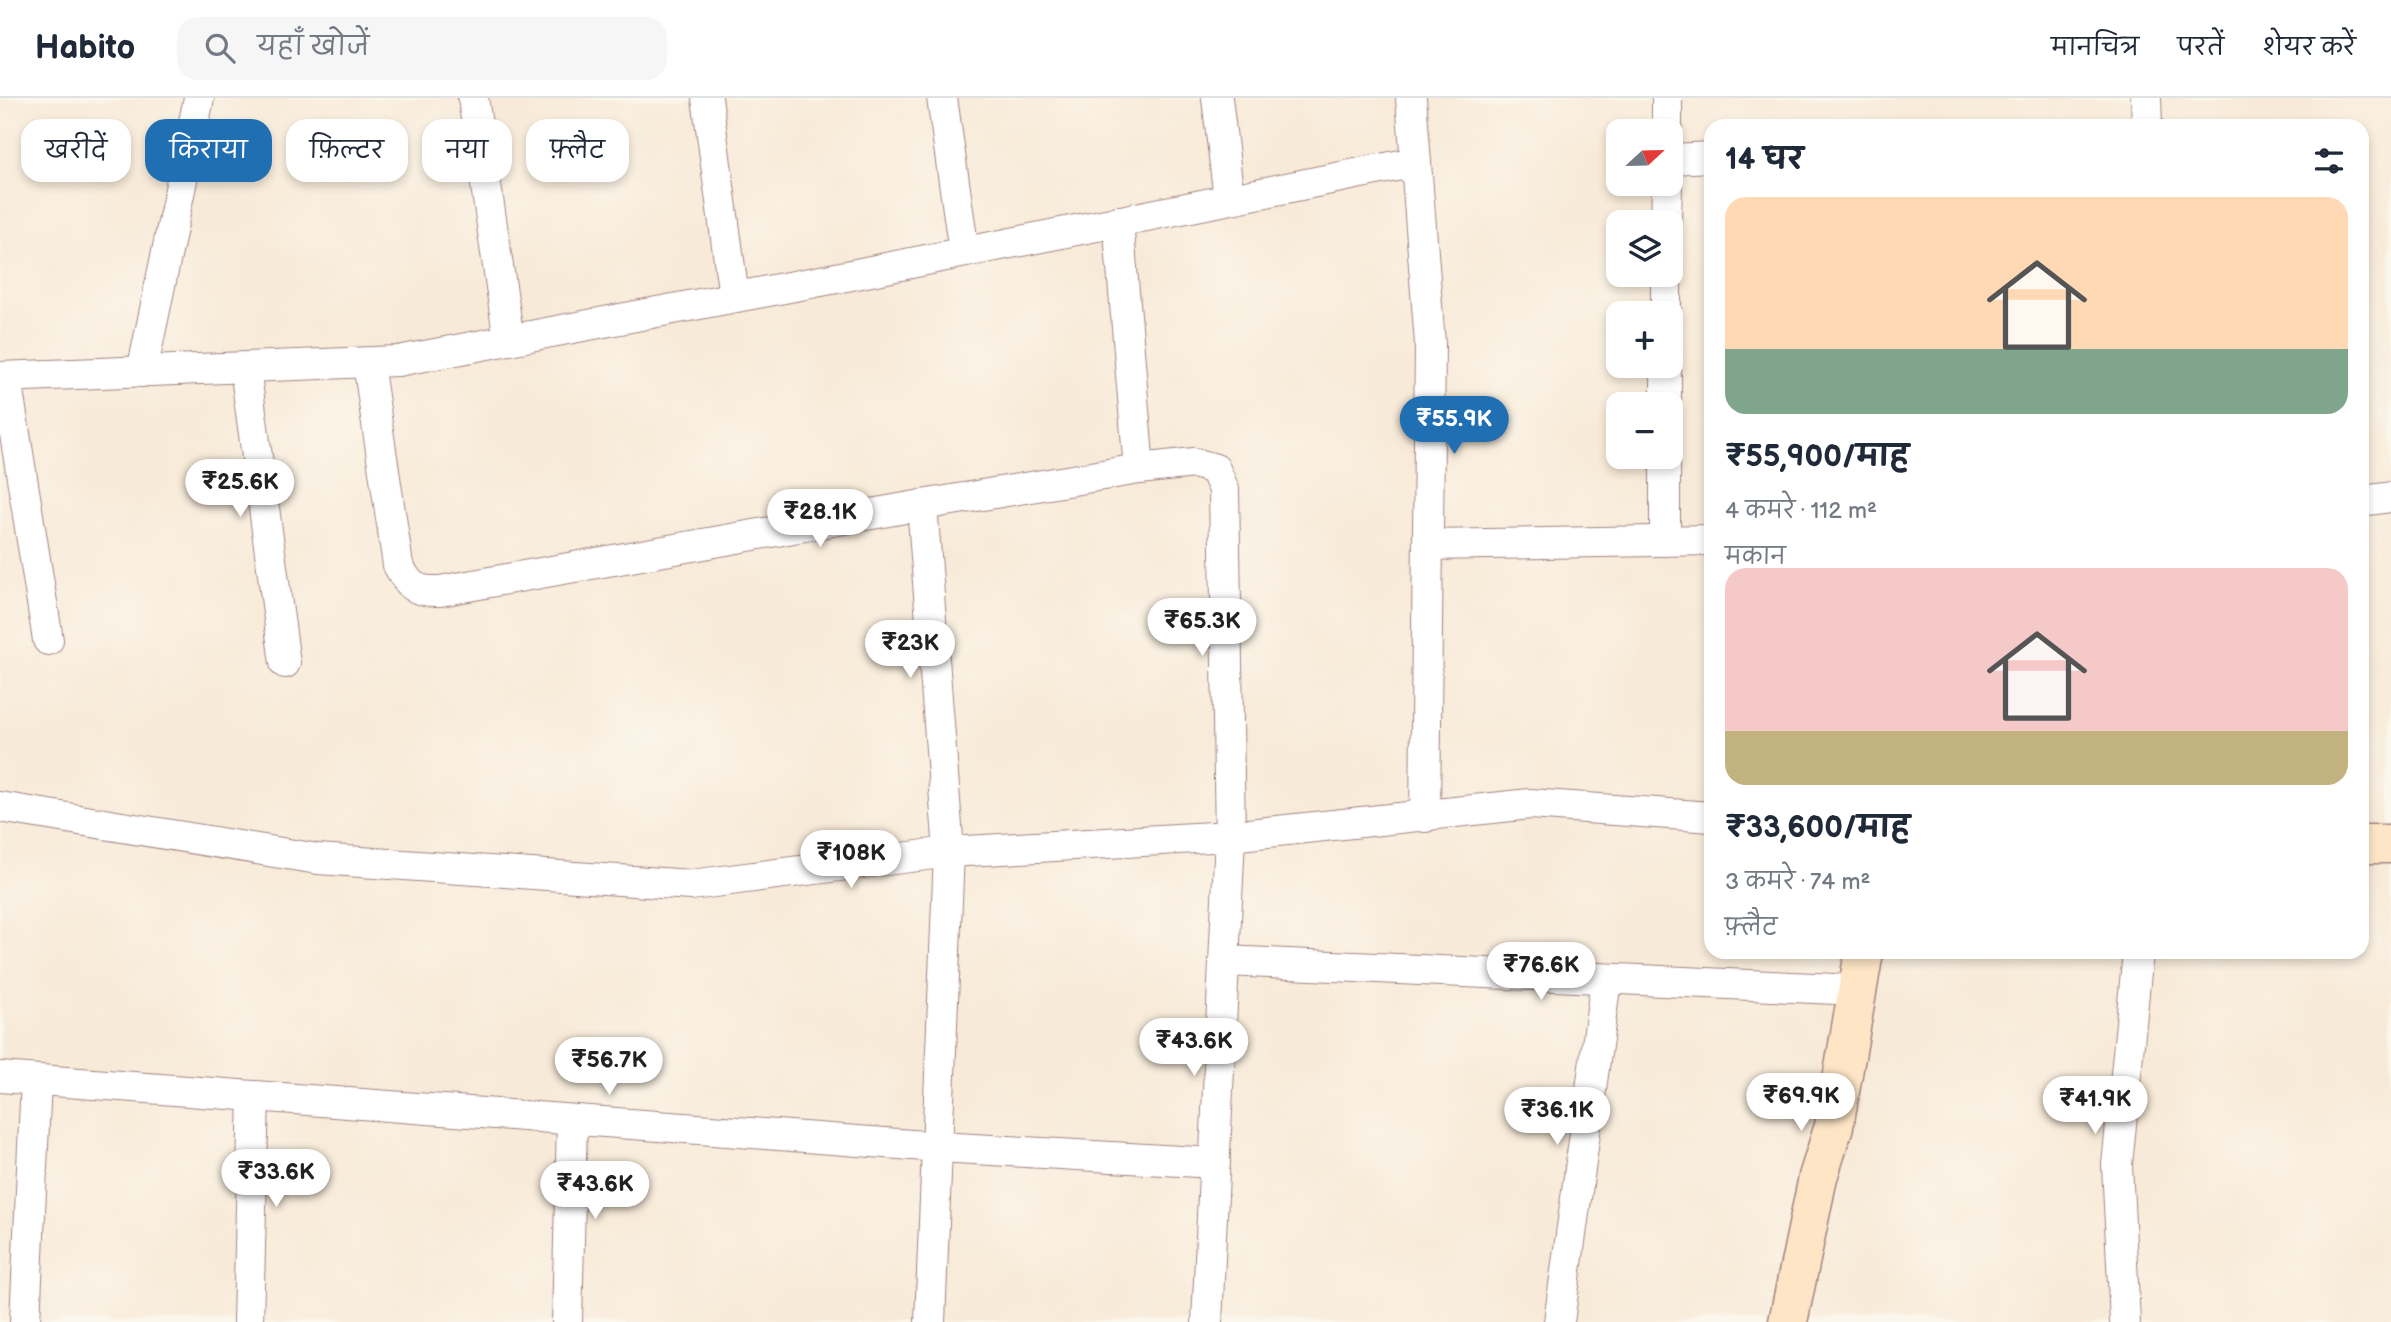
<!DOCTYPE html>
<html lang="hi">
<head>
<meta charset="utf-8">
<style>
  body { margin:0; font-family:"Balsamiq Sans","Playpen Sans Deva",sans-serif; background:#f6f6f7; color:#1f2937; height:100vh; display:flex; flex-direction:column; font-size:26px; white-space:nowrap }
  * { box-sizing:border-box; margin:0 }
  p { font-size:23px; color:#747a83 }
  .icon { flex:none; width:38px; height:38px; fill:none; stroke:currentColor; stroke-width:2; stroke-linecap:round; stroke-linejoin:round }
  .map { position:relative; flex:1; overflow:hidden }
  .panel { position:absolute; left:1704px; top:21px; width:665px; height:840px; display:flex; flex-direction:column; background:#fff; border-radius:21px; box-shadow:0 4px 10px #0003 }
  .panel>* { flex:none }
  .guide { position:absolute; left:21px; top:21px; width:665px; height:63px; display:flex; gap:14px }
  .needle { width:46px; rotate:68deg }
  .fabs { position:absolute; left:1606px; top:21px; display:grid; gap:14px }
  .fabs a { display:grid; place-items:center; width:77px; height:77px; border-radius:14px; background:#fff; box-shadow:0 4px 10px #0003; font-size:35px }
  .price { position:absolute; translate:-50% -60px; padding:0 16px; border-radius:24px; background:#fff; color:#222; font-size:23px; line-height:46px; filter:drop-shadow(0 2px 4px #0008) }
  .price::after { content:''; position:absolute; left:50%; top:42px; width:21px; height:16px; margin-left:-10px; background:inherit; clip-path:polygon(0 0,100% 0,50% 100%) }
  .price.on { background:#1f6fb2; color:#fff }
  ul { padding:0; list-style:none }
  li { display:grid; align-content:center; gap:14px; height:371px; padding:0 21px }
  li span { display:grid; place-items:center; height:217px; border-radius:21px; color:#555 }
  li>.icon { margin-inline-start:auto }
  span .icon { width:126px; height:126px; fill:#fffc; stroke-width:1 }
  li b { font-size:30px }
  h2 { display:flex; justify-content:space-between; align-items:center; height:84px; padding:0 21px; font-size:30px }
  .chip { padding:0 24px; border-radius:21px; background:#fff; box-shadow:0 4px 10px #0003; font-size:24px; line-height:63px }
  .chip.on { background:#1f6fb2; color:#fff }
  header { display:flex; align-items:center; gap:42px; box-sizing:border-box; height:98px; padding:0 35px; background:#fff; border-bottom:2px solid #e0e1e3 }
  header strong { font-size:33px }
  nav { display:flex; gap:38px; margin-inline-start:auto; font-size:24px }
  .search { width:490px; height:63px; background:#f6f6f7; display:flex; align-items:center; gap:18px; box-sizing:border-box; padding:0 24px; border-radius:21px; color:#747a83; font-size:26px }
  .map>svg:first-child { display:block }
</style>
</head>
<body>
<header>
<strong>Habito</strong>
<div class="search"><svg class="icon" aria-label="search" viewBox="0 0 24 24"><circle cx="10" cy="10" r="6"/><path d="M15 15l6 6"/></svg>यहाँ खोजें</div>
<nav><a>मानचित्र</a><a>परतें</a><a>शेयर करें</a></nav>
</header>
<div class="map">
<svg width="2391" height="1224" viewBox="0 0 2391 1224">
  <rect width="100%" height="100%" fill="#fbf7ec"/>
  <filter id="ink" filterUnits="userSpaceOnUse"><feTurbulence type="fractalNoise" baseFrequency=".0143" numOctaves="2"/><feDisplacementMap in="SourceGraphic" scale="14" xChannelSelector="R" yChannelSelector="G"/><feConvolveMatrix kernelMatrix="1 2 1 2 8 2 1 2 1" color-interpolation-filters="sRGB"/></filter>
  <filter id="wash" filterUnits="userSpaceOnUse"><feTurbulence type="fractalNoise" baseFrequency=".00686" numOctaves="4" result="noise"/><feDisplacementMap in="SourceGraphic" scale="28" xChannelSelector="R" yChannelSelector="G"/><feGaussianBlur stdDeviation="1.57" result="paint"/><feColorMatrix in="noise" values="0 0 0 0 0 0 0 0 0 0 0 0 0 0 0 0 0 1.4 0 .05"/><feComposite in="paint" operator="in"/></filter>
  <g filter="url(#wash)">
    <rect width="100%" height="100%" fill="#f8ead8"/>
  </g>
  <g filter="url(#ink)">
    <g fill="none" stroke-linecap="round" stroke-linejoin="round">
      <g stroke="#a18482" stroke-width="32">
        <g id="street">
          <path d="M473 0 509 242"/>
          <path d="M707 0 734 199"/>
          <path d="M942 0 964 154"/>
          <path d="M1217 0 1229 101"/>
          <path d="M1411 0 1430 246 1425 719"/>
          <path d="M2146 0 2147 28"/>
          <path d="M1667 33V0"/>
          <path d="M1671 61 1712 59"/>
          <path d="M1118 123 1139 371"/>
          <path d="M1666 124 1667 86"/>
          <path d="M1666 215V177"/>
          <path d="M368 265 398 467C409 488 415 494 440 493L922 407 1139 371 1194 365 1215 371 1224 392 1230 738 1207 1224"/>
          <path d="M245 270 285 565"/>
          <path d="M142 274 199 0"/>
          <path d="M0 279 398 263 826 182 1416 64"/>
          <path d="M6 280 48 542"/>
          <path d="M1666 306V268"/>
          <path d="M2362 403 2391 399"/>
          <path d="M922 407 949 754 930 1224"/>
          <path d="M1665 443V359"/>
          <path d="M1428 447 1712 442"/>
          <path d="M0 709 318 761 691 787 949 754 1230 738 1530 706 1712 719"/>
          <path d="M1225 863 1858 892"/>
          <path d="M0 979 939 1049 1215 1065"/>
          <path d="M25 1224 36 982"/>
          <path d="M248 1224 254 998"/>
          <path d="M567 1224 572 1022"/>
          <path d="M1559 1224 1606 882"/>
          <path d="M2125 1224 2117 1067 2138 854"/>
        </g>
      </g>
      <g stroke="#a18482" stroke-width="41">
        <g id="secondary">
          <path d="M2362 746H2391"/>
          <path d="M1788 1224 1818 1079 1834 1028 1864 854"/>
        </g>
      </g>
      <use href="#street" stroke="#fff" stroke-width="30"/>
      <use href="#secondary" stroke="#fde5c5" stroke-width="38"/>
    </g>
  </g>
</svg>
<div class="fabs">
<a><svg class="needle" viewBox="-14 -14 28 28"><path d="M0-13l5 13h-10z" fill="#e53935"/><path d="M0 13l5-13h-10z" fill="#747a83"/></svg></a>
<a><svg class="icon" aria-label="layers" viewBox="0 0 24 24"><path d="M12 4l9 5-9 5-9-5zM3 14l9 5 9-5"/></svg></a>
<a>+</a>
<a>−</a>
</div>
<b class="price on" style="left:1454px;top:358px">₹55.9K</b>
<b class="price" style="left:240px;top:421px">₹25.6K</b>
<b class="price" style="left:820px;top:451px">₹28.1K</b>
<b class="price" style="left:1202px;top:560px">₹65.3K</b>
<b class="price" style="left:910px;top:582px">₹23K</b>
<b class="price" style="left:851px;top:792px">₹108K</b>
<b class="price" style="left:1541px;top:904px">₹76.6K</b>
<b class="price" style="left:1194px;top:980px">₹43.6K</b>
<b class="price" style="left:609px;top:999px">₹56.7K</b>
<b class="price" style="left:1801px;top:1035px">₹69.9K</b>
<b class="price" style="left:2095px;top:1038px">₹41.9K</b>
<b class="price" style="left:1557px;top:1049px">₹36.1K</b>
<b class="price" style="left:276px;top:1111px">₹33.6K</b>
<b class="price" style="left:595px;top:1123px">₹43.6K</b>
<div class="guide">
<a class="chip">खरीदें</a>
<a class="chip on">किराया</a>
<a class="chip">फ़िल्टर</a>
<a class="chip">नया</a>
<a class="chip">फ़्लैट</a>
</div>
<section class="panel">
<h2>14 घर<svg class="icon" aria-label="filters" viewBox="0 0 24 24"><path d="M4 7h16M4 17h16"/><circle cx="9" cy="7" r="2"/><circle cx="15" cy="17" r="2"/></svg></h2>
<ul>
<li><span style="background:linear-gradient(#ffd9b3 70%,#7fa58c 0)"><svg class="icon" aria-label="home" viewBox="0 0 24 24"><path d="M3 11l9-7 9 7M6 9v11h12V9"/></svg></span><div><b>₹55,900/माह</b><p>4 कमरे · 112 m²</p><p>मकान</p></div></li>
<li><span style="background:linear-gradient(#f6c9c9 75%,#c2b280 0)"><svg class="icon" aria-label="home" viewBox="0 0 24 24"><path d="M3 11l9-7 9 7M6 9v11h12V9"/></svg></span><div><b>₹33,600/माह</b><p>3 कमरे · 74 m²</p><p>फ़्लैट</p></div></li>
</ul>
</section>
</div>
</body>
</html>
